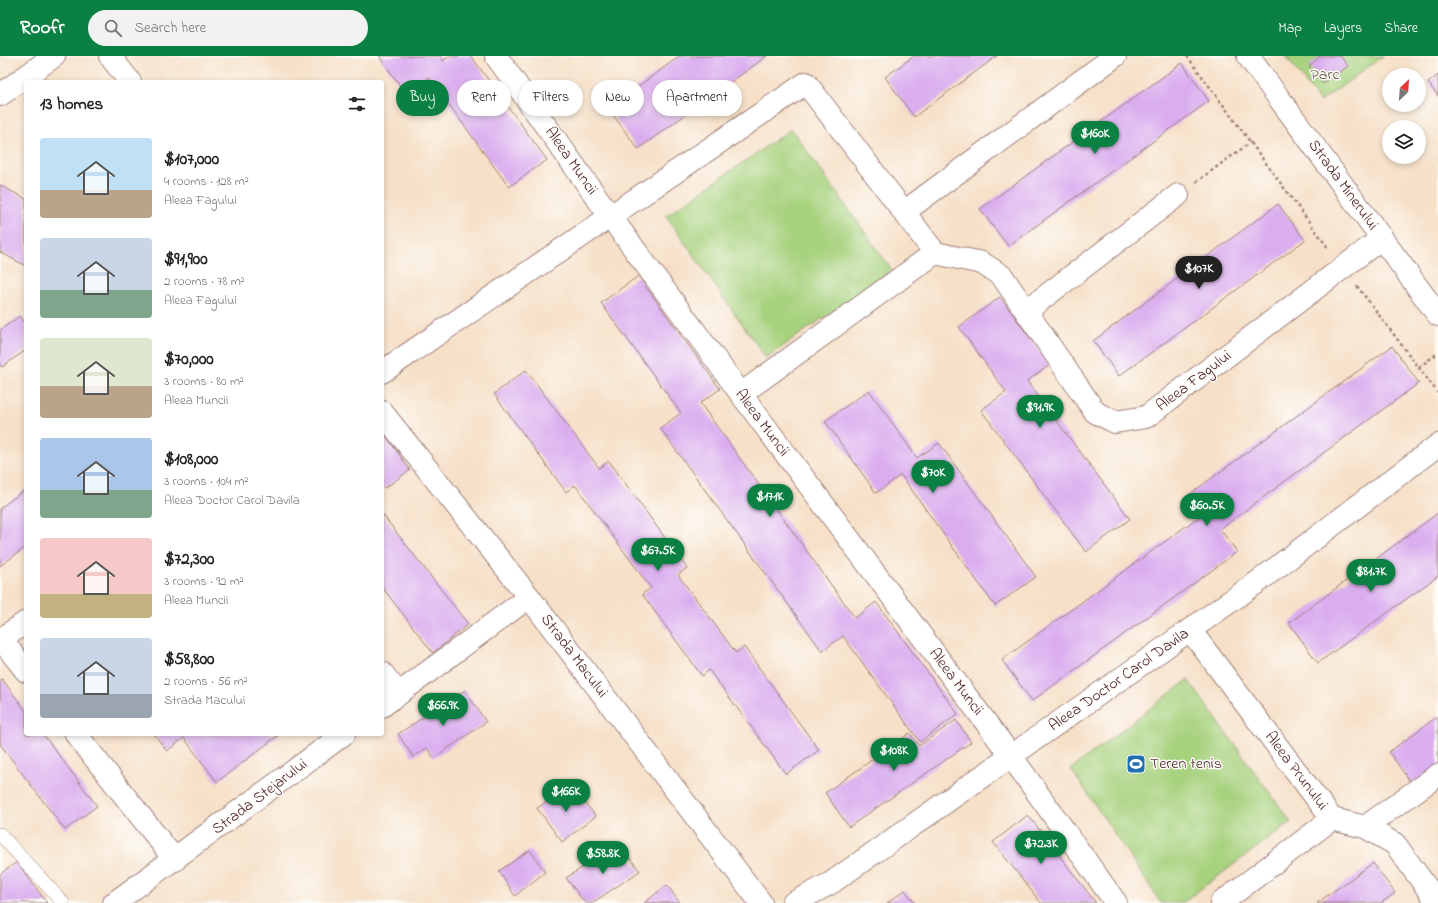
<!DOCTYPE html>
<html lang="en">
<head>
<meta charset="utf-8">
<style>
  body { margin:0; font-family:"Indie Flower",sans-serif; background:#f2f2f2; color:#222; height:100vh; display:flex; flex-direction:column; font-size:15px; white-space:nowrap }
  * { box-sizing:border-box; margin:0 }
  p { font-size:13px; color:#767676 }
  .icon { flex:none; width:22px; height:22px; fill:none; stroke:currentColor; stroke-width:2; stroke-linecap:round; stroke-linejoin:round }
  .map { position:relative; flex:1; overflow:hidden }
  .panel { position:absolute; left:24px; top:24px; width:360px; height:656px; display:flex; flex-direction:column; background:#fff; border-radius:4px; box-shadow:0 2px 6px #0003 }
  .panel>* { flex:none }
  .hud { position:absolute; left:396px; top:24px; width:380px; height:36px; display:flex; gap:8px }
  .needle { width:26px; rotate:25deg }
  .buttons { position:absolute; left:1382px; top:12px; display:grid; gap:8px }
  .buttons a { display:grid; place-items:center; width:44px; height:44px; border-radius:50%; background:#fff; box-shadow:0 2px 6px #0003; font-size:20px }
  .price { position:absolute; translate:-50% -34px; padding:0 9px; border-radius:14px; background:#0b8043; color:#fff; font-size:13px; line-height:26px; filter:drop-shadow(0 1px 2px #0008) }
  .price::after { content:''; position:absolute; left:50%; top:24px; width:12px; height:9px; margin-left:-6px; background:inherit; clip-path:polygon(0 0,100% 0,50% 100%) }
  .price.on { background:#222; color:#fff }
  ul { padding:0; list-style:none }
  li { display:flex; align-items:center; gap:12px; height:100px; padding:0 16px }
  li span { display:grid; place-items:center; flex:none; width:112px; height:80px; border-radius:4px; color:#555 }
  li>.icon { margin-inline-start:auto }
  span .icon { width:48px; height:48px; fill:#fffc; stroke-width:1 }
  li b { font-size:17px }
  h2 { display:flex; justify-content:space-between; align-items:center; height:48px; padding:0 16px; font-size:17px }
  .chip { padding:0 14px; border-radius:18px; background:#fff; box-shadow:0 2px 6px #0003; font-size:14px; line-height:36px }
  .chip.on { background:#0b8043; color:#fff }
  header { display:flex; align-items:center; gap:24px; box-sizing:border-box; height:56px; padding:0 20px; background:#0b8043; color:#fff }
  header strong { font-size:19px }
  nav { display:flex; gap:22px; margin-inline-start:auto; font-size:14px }
  .search { width:280px; height:36px; background:#f2f2f2; display:flex; align-items:center; gap:10px; box-sizing:border-box; padding:0 14px; border-radius:22px; color:#767676; font-size:15px }
  .map>svg:first-child { display:block }
</style>
</head>
<body>
<header>
<strong>Roofr</strong>
<div class="search"><svg class="icon" aria-label="search" viewBox="0 0 24 24"><circle cx="10" cy="10" r="6"/><path d="M15 15l6 6"/></svg>Search here</div>
<nav><a>Map</a><a>Layers</a><a>Share</a></nav>
</header>
<div class="map">
<svg width="1438" height="847" viewBox="0 0 1438 847">
  <rect width="100%" height="100%" fill="#fdfcf7"/>
  <filter id="ink" filterUnits="userSpaceOnUse"><feTurbulence type="fractalNoise" baseFrequency=".025" numOctaves="2"/><feDisplacementMap in="SourceGraphic" scale="8" xChannelSelector="R" yChannelSelector="G"/><feConvolveMatrix kernelMatrix="1 2 1 2 8 2 1 2 1" color-interpolation-filters="sRGB"/></filter>
  <filter id="wash" filterUnits="userSpaceOnUse"><feTurbulence type="fractalNoise" baseFrequency=".012" numOctaves="4" result="noise"/><feDisplacementMap in="SourceGraphic" scale="16" xChannelSelector="R" yChannelSelector="G"/><feGaussianBlur stdDeviation="0.9" result="paint"/><feColorMatrix in="noise" values="0 0 0 0 0 0 0 0 0 0 0 0 0 0 0 0 0 1.4 0 .05"/><feComposite in="paint" operator="in"/></filter>
  <g filter="url(#wash)">
    <rect width="100%" height="100%" fill="#f6e0c8"/>
    <g fill="#a7d27e" stroke="#787854">
      <path d="M1286 0H1383L1320 46Z"/>
      <path d="M791 73 892 214 766 302 666 160Z"/>
      <path d="M1188 624 1291 766 1182 847H1161L1071 713 1157 647Z"/>
    </g>
    <g id="blocks">
      <g fill="#daadef">
        <path d="M379 0H440L443 5 450 0H471L547 104 509 131 429 21 406 38Z"/>
        <path d="M680 0H767L638 93 608 52Z"/>
        <path d="M914 0H997L914 61 885 21Z"/>
        <path d="M1318 0H1340L1348 10 1323 28 1309 10 1319 2Z"/>
        <path d="M1182 7 1209 45 1008 190 980 153Z"/>
        <path d="M1438 19V40L1428 27Z"/>
        <path d="M0 129 26 143V210L0 196Z"/>
        <path d="M1278 148 1305 184 1119 320 1093 285Z"/>
        <path d="M638 220 720 333 700 347 855 562 876 546 958 658 920 686 843 580 822 595 660 372 681 357 601 247Z"/>
        <path d="M1000 241 1050 309 1027 325 1130 463 1086 496 981 354 1006 336 959 271Z"/>
        <path d="M20 260 26 268V294L2 311 0 309V274Z"/>
        <path d="M1392 290 1419 327 1220 473 1237 496 1032 645 1002 604 1204 457 1190 438Z"/>
        <path d="M526 314 599 412 609 405 687 512 678 519 736 597 744 591 819 694 786 718 709 614 702 620 642 538 651 532 575 429 566 436 494 338Z"/>
        <path d="M869 334 917 402 939 387 1036 521 995 550 901 419 876 437 825 365Z"/>
        <path d="M382 374 410 414 385 432 382 429Z"/>
        <path d="M26 433V491L0 510V452Z"/>
        <path d="M1438 457V520L1318 607 1289 567Z"/>
        <path d="M382 458 468 568 433 597 382 531Z"/>
        <path d="M2 623 26 655V678H43L97 750 65 774 0 688V625Z"/>
        <path d="M465 634 486 666 434 702 427 692 413 701 398 678Z"/>
        <path d="M1438 660V712L1413 730 1389 696Z"/>
        <path d="M956 664 971 686 849 771 825 737 910 677 919 690Z"/>
        <path d="M154 678H280L217 726 184 682 167 695Z"/>
        <path d="M571 730 596 760 562 786 537 752Z"/>
        <path d="M1028 759 1096 847H1041L993 786Z"/>
        <path d="M619 788 640 815 592 847H585L566 822Z"/>
        <path d="M530 794 545 816 515 840 499 815Z"/>
        <path d="M17 806 47 847H0V818Z"/>
        <path d="M1373 807 1395 837 1381 847H1317Z"/>
        <path d="M667 829 680 847H644Z"/>
        <path d="M905 834 915 847H887Z"/>
      </g>
    </g>
  </g>
  <g filter="url(#ink)">
    <use href="#blocks" fill-opacity="0" stroke="#a0807a" stroke-width="1"/>
    <g fill="none" stroke-linecap="round" stroke-linejoin="round">
      <g stroke="#a0807a" stroke-width="14">
        <path id="service" d="M0 778 63 847"/>
      </g>
      <g stroke="#a0807a" stroke-width="24">
        <g id="minor">
          <path d="M496 0 610 160 741 338 1011 700 1116 847"/>
          <path d="M1248 0 1438 259"/>
          <path d="M0 39 54 0"/>
          <path d="M904 156 1115 0"/>
          <path d="M1026 255 1178 139"/>
          <path d="M382 316 806 27 935 197"/>
          <path d="M741 338 935 197 982 207 1002 220 1095 356 1115 366 1146 361 1382 182"/>
          <path d="M1190 574 1332 763 1365 771 1395 788 1438 847"/>
          <path d="M1 583 26 615"/>
          <path d="M0 584 26 566"/>
          <path d="M382 617 399 638"/>
          <path d="M382 650 529 541"/>
          <path d="M76 678 175 804"/>
          <path d="M1365 771 1438 719"/>
          <path d="M114 847 344 678"/>
          <path d="M793 847 831 827 1255 528 1438 389"/>
          <path d="M1221 847 1332 763"/>
        </g>
      </g>
      <g stroke="#a0807a" stroke-width="24">
        <g id="tertiary">
          <path d="M110 0 130 26"/>
          <path d="M382 356 529 541 761 847"/>
        </g>
      </g>
      <g stroke="#a0807a" stroke-width="2.5" stroke-dasharray="3 3" stroke-linecap="butt">
        <path d="M1187 0 1329 193"/>
        <path d="M1196 126 1251 86"/>
        <path d="M1357 230 1438 337"/>
        <path d="M1419 311 1438 297"/>
      </g>
      <use href="#service" stroke="#fff" stroke-width="13"/>
      <use href="#minor" stroke="#fff" stroke-width="22"/>
      <use href="#tertiary" stroke="#fff" stroke-width="22"/>
    </g>
  </g>
  <defs>
    <g id="stadium-square" transform="scale(1)"><rect x="-9" y="-9" width="18" height="18" rx="4" fill="#1f6fb2" stroke="#fdfcf7"/><path d="M0-5a6.5 5 0 1 0 0 10a6.5 5 0 1 0 0-10ZM-3.5-1.8h7v3.6h-7Z" fill="#fff"/></g>
  </defs>
  <g fill-rule="evenodd">
    <use href="#stadium-square" x="1136" y="708"/>
  </g>
  <g text-anchor="middle" dominant-baseline="central" stroke-width="3" stroke-linejoin="round" paint-order="stroke">
    <g font-size="16" fill="#654" stroke="#fdfcf7">
      <text x="1325" y="19">Parc</text>
    </g>
    <g font-size="16" fill="#4a1f2b" stroke="#fdfcf7">
      <text transform="translate(571 105) rotate(55)">Aleea Muncii</text>
      <text transform="translate(1343 129) rotate(54)">Strada Minerului</text>
      <text transform="translate(1194 325) rotate(-37)">Aleea Fagului</text>
      <text transform="translate(762 367) rotate(53)">Aleea Muncii</text>
      <text transform="translate(574 600) rotate(53)">Strada Macului</text>
      <text transform="translate(1119 624) rotate(-35)">Aleea Doctor Carol Davila</text>
      <text transform="translate(956 626) rotate(53)">Aleea Muncii</text>
      <text transform="translate(1296 715) rotate(53)">Aleea Prunului</text>
      <text transform="translate(260 741) rotate(-37)">Strada Stejarului</text>
    </g>
    <g font-size="16" fill="#4a1f2b" stroke="#fdfcf7" text-anchor="start">
      <text x="1150" y="708">Teren tenis</text>
    </g>
  </g>
</svg>
<div class="buttons">
<a><svg class="needle" viewBox="-14 -14 28 28"><path d="M0-13l5 13h-10z" fill="#e53935"/><path d="M0 13l5-13h-10z" fill="#767676"/></svg></a>
<a><svg class="icon" aria-label="layers" viewBox="0 0 24 24"><path d="M12 4l9 5-9 5-9-5zM3 14l9 5 9-5"/></svg></a>
</div>
<b class="price" style="left:1095px;top:99px">$160K</b>
<b class="price on" style="left:1199px;top:234px">$107K</b>
<b class="price" style="left:1040px;top:373px">$91.9K</b>
<b class="price" style="left:933px;top:438px">$70K</b>
<b class="price" style="left:770px;top:462px">$171K</b>
<b class="price" style="left:1207px;top:471px">$60.5K</b>
<b class="price" style="left:658px;top:516px">$67.5K</b>
<b class="price" style="left:1371px;top:537px">$81.7K</b>
<b class="price" style="left:443px;top:671px">$66.9K</b>
<b class="price" style="left:894px;top:716px">$108K</b>
<b class="price" style="left:566px;top:757px">$166K</b>
<b class="price" style="left:1041px;top:809px">$72.3K</b>
<b class="price" style="left:603px;top:819px">$58.8K</b>
<div class="hud">
<a class="chip on">Buy</a>
<a class="chip">Rent</a>
<a class="chip">Filters</a>
<a class="chip">New</a>
<a class="chip">Apartment</a>
</div>
<section class="panel">
<h2>13 homes<svg class="icon" aria-label="filters" viewBox="0 0 24 24"><path d="M4 7h16M4 17h16"/><circle cx="9" cy="7" r="2"/><circle cx="15" cy="17" r="2"/></svg></h2>
<ul>
<li><span style="background:linear-gradient(#bfe0f5 65%,#b9a48a 0)"><svg class="icon" aria-label="home" viewBox="0 0 24 24"><path d="M3 11l9-7 9 7M6 9v11h12V9"/></svg></span><div><b>$107,000</b><p>4 rooms · 128 m²</p><p>Aleea Fagului</p></div></li>
<li><span style="background:linear-gradient(#c9d6e8 65%,#7fa58c 0)"><svg class="icon" aria-label="home" viewBox="0 0 24 24"><path d="M3 11l9-7 9 7M6 9v11h12V9"/></svg></span><div><b>$91,900</b><p>2 rooms · 78 m²</p><p>Aleea Fagului</p></div></li>
<li><span style="background:linear-gradient(#dfe7d0 60%,#b9a48a 0)"><svg class="icon" aria-label="home" viewBox="0 0 24 24"><path d="M3 11l9-7 9 7M6 9v11h12V9"/></svg></span><div><b>$70,000</b><p>3 rooms · 80 m²</p><p>Aleea Muncii</p></div></li>
<li><span style="background:linear-gradient(#a9c7e8 65%,#7fa58c 0)"><svg class="icon" aria-label="home" viewBox="0 0 24 24"><path d="M3 11l9-7 9 7M6 9v11h12V9"/></svg></span><div><b>$108,000</b><p>3 rooms · 104 m²</p><p>Aleea Doctor Carol Davila</p></div></li>
<li><span style="background:linear-gradient(#f6c9c9 70%,#c2b280 0)"><svg class="icon" aria-label="home" viewBox="0 0 24 24"><path d="M3 11l9-7 9 7M6 9v11h12V9"/></svg></span><div><b>$72,300</b><p>3 rooms · 92 m²</p><p>Aleea Muncii</p></div></li>
<li><span style="background:linear-gradient(#c9d6e8 70%,#9aa5b1 0)"><svg class="icon" aria-label="home" viewBox="0 0 24 24"><path d="M3 11l9-7 9 7M6 9v11h12V9"/></svg></span><div><b>$58,800</b><p>2 rooms · 56 m²</p><p>Strada Macului</p></div></li>
</ul>
</section>
</div>
</body>
</html>
